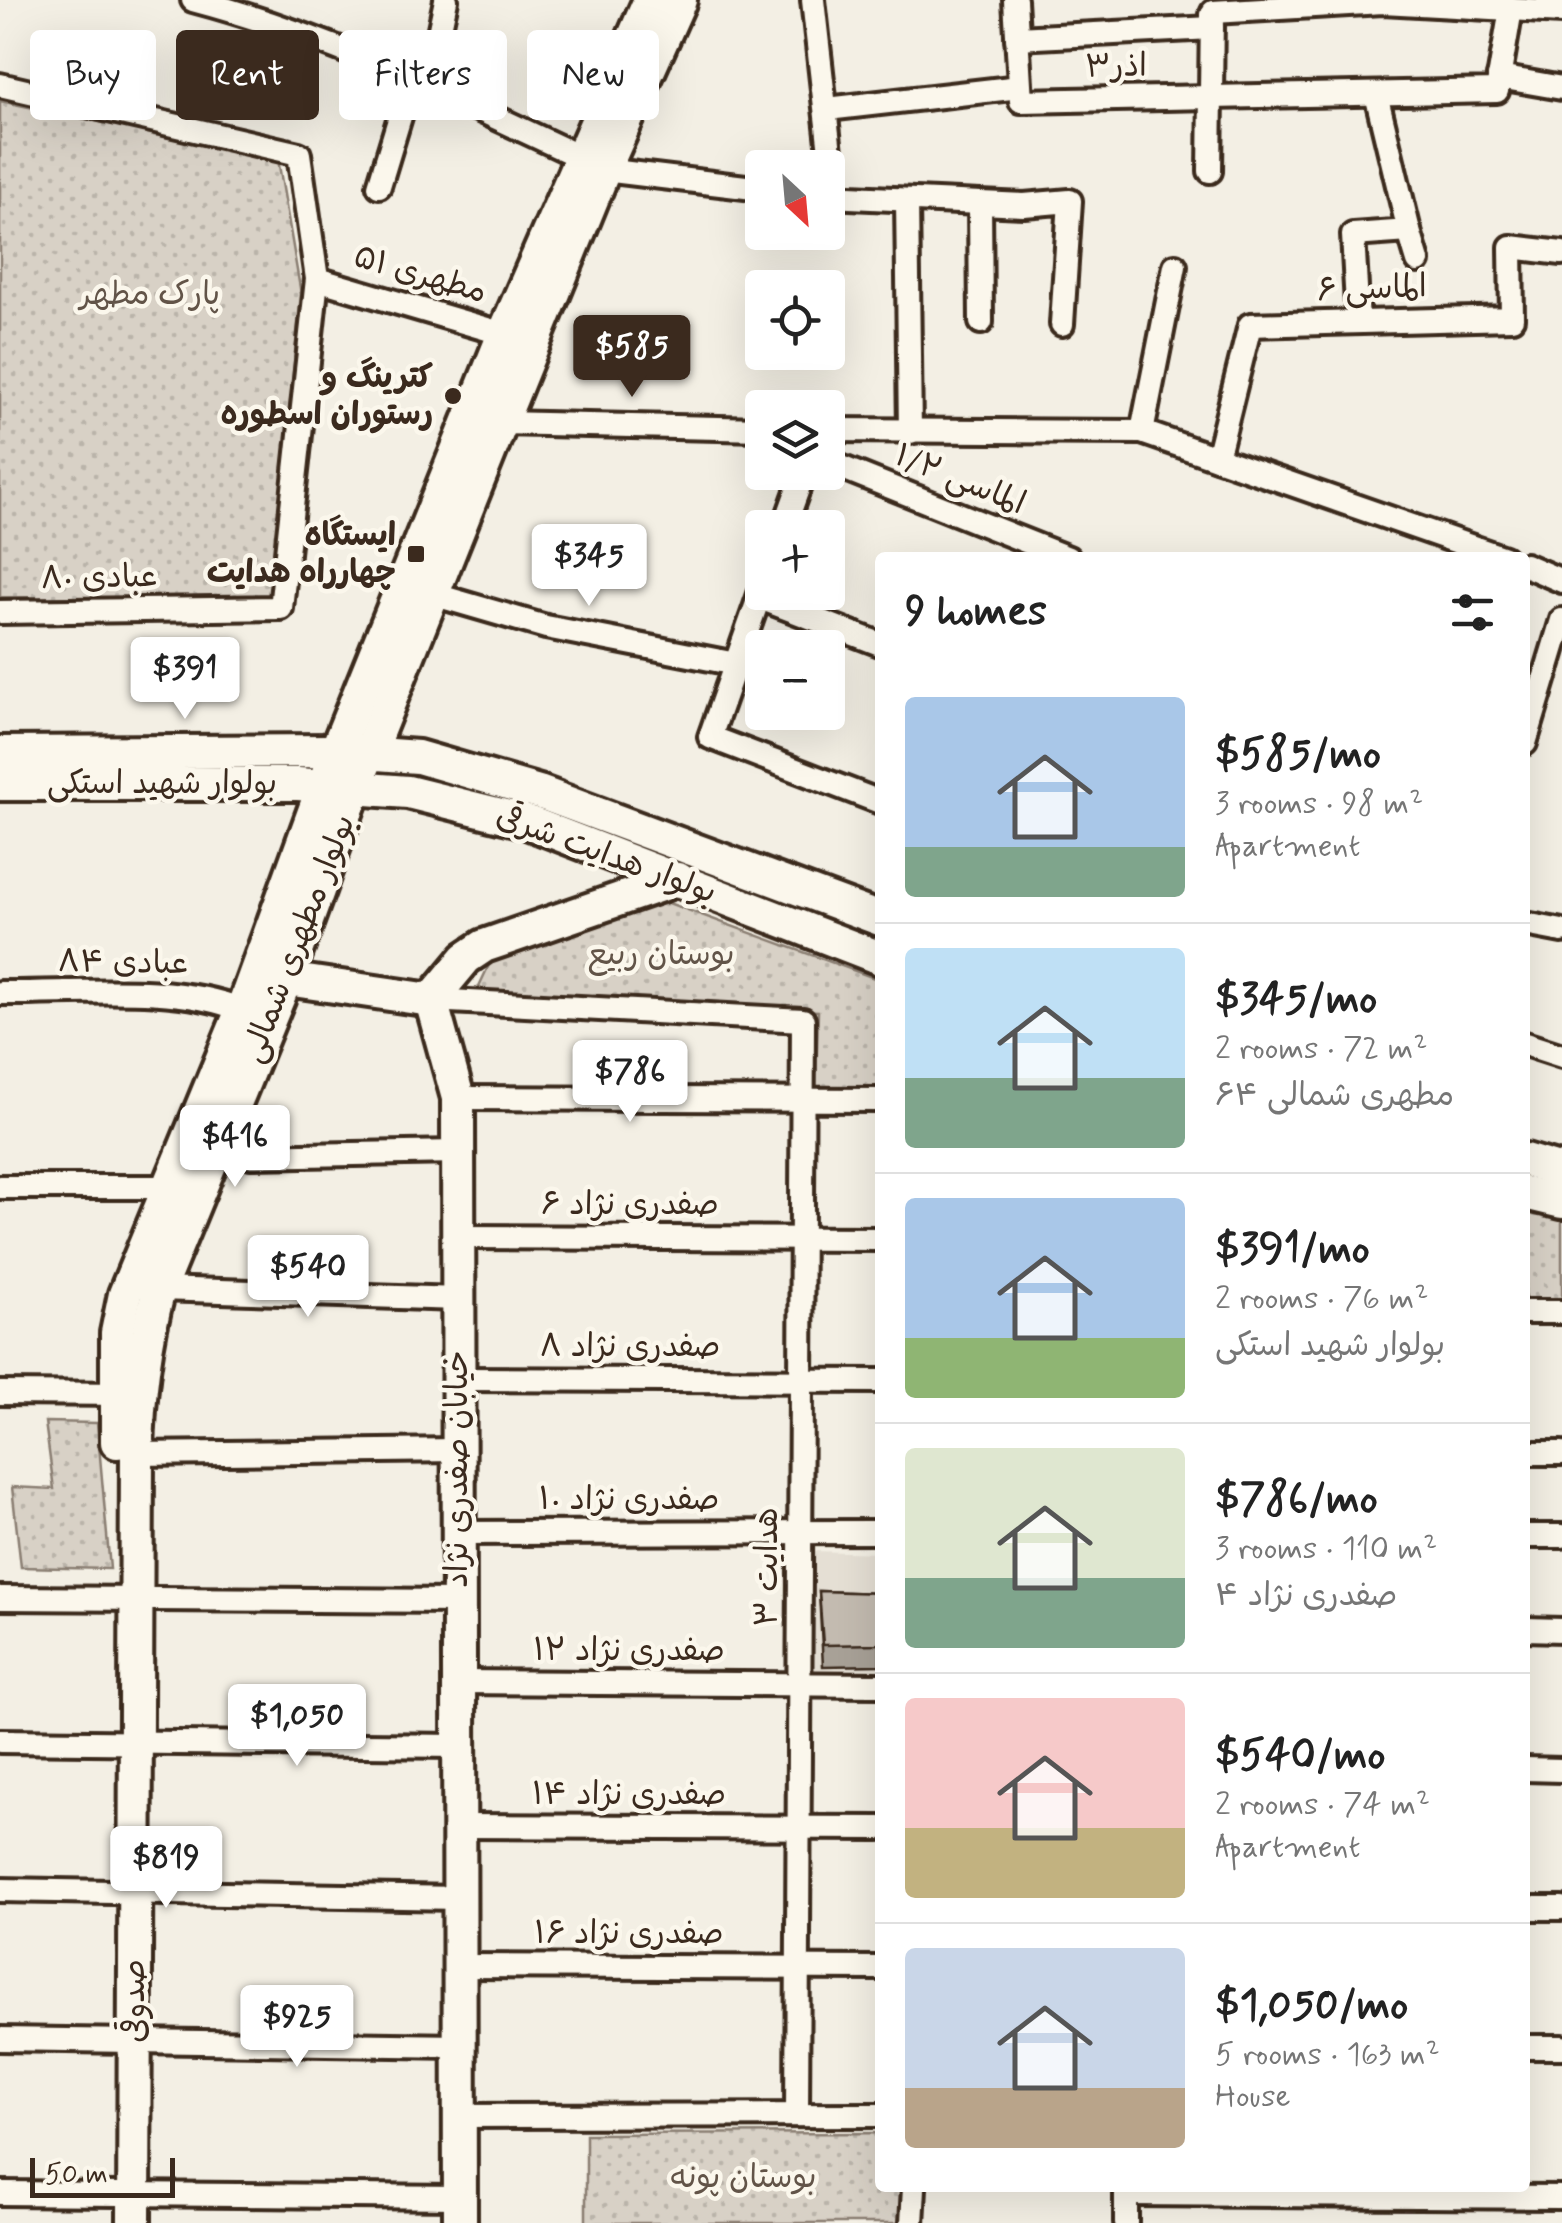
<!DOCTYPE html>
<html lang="en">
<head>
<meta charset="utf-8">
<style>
  body { margin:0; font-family:Mynerve,"Playpen Sans Arabic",sans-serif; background:#f6f6f6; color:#222; height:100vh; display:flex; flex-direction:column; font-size:38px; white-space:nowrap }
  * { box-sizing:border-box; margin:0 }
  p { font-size:32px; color:#767676 }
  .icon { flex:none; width:55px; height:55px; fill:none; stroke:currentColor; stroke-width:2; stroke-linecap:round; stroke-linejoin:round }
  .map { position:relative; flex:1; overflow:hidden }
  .panel { position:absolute; left:875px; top:552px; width:655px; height:1640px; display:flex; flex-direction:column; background:#fff; border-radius:10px; box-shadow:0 10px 40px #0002 }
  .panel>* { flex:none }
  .guide { position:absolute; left:30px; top:30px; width:695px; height:90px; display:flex; gap:20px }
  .needle { width:65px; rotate:154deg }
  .fabs { position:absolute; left:745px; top:150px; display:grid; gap:20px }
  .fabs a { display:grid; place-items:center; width:100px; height:100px; border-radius:10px; background:#fff; box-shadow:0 10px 40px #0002; font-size:50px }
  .scale { position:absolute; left:30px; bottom:25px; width:145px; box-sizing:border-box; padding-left:10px; border:5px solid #3b2a1e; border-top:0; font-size:28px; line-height:35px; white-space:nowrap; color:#3b2a1e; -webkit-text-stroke:8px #fbf7ec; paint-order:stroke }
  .price { position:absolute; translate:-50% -85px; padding:0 22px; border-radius:10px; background:#fff; color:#222; font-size:32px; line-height:65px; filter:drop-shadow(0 2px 5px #0008) }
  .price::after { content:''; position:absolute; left:50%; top:60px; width:30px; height:22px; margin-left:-15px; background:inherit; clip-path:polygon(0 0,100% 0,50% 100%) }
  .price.on { background:#3b2a1e; color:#fff }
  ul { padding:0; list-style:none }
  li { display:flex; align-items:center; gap:30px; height:250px; padding:0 30px }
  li+li { border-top:2px solid #e0e0e0 }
  li span { display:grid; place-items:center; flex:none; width:280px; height:200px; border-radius:10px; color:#555 }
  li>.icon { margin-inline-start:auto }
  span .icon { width:120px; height:120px; fill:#fffc; stroke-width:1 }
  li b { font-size:42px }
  h2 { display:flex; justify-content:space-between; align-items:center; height:120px; padding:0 30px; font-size:42px }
  .tag { padding:0 35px; border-radius:10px; background:#fff; box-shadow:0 10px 40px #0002; font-size:35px; line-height:90px }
  .tag.on { background:#3b2a1e; color:#fff }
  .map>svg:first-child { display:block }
</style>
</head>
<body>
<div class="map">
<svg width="1562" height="2223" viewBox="0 0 1562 2223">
  <defs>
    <pattern id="grass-dots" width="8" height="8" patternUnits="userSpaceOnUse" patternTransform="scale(2.5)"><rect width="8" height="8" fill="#d8d1c6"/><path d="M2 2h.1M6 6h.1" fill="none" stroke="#bab4aa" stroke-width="1.8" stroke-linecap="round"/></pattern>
  </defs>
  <rect width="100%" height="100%" fill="#f3efe4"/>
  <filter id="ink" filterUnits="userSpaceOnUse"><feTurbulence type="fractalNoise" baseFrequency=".01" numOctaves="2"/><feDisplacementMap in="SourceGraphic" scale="20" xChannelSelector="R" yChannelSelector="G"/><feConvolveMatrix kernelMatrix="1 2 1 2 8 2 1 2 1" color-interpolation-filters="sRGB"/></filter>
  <g filter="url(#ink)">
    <path fill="#e5dfd4" d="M812 1551 880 1553V1675H812Z"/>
    <g fill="url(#grass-dots)" stroke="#8a7e72" stroke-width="2.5">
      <path d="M0 101 278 159 301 294 270 599 0 597Z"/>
      <path d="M663 901 880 980V1090L816 1088 818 1011 474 997 495 952Z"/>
      <path d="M1525 1207 1562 1217V1301H1525Z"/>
      <path d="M45 1422 97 1423 110 1569 21 1567 12 1487 54 1489Z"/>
      <path d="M880 2133V2188H900V2223H586V2134Z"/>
    </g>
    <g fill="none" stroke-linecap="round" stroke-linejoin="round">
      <g stroke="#3b2a1e" stroke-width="30">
        <g id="street">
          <path d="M193 0C330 36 452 97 580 157"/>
          <path d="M813 0 835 197"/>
          <path d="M1015 0 1021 101 1497 91 1511 9"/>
          <path d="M1213 12 1383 2 1562 12"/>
          <path d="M1017 38 1212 28"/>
          <path d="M1499 77 1562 88"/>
          <path d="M0 85 299 154 317 279 281 608 0 612"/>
          <path d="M428 86 446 0"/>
          <path d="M827 109 1020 87"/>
          <path d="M604 170 762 189"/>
          <path d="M1210 171 1212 15"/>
          <path d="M379 186 412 77"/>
          <path d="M828 196 1024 205 1070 201 1062 324"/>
          <path d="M907 200 910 432"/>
          <path d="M980 203 981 322"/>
          <path d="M1409 231 1418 261"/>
          <path d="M317 279 504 334"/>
          <path d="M1358 322 1353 235 1409 231 1376 94"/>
          <path d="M501 423 762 429"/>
          <path d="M828 430 1142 432 1504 558"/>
          <path d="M1142 432 1175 266"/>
          <path d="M1217 458 1250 325 1512 318 1511 247 1562 253"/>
          <path d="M828 462 1068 558"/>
          <path d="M784 528 804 472"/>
          <path d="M1525 565 1562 581"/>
          <path d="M762 589 710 737 880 802"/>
          <path d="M432 594 546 627 736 664"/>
          <path d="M760 598 880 644"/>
          <path d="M1525 743 1562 620"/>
          <path d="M1525 924 1562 931"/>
          <path d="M0 993C75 994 174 982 242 1010"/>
          <path d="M431 1000 803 1020 797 2115"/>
          <path d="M1525 1044 1562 1056"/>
          <path d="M458 1098 880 1100"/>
          <path d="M251 1156 457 1152"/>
          <path d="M0 1187H171"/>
          <path d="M458 1237 880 1239"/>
          <path d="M159 1289 458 1299"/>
          <path d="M1525 1312H1562"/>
          <path d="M458 1379 880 1381"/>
          <path d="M0 1393 131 1394"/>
          <path d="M1525 1453H1562"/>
          <path d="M137 1454 458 1450"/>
          <path d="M459 1533 880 1532"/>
          <path d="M1525 1536H1562"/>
          <path d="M0 1598 459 1601"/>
          <path d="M1525 1629 1562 1630"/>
          <path d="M459 1682 880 1685"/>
          <path d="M0 1741 459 1746"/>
          <path d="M1525 1769 1562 1770"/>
          <path d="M459 1826 880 1828"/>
          <path d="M0 1890 460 1898"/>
          <path d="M1525 1908H1562"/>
          <path d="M460 1966 880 1968"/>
          <path d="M0 2039 460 2046"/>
          <path d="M1525 2047H1562"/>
          <path d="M460 2116 880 2115"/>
          <path d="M1126 2188V2223"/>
          <path d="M0 2193 460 2197"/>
          <path d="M1126 2194 1562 2197"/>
          <path d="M912 2223 914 2188"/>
        </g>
      </g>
      <g stroke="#3b2a1e" stroke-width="40">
        <g id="secondary">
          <path d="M0 753 336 751 418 757 539 792 880 919"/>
          <path d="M0 784H298L408 792 525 821 880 958"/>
          <path d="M269 972 286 979 431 1000"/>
          <path d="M431 1000 458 1098 460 2223"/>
          <path d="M431 1000 466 958 484 946 678 879"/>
          <path d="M1525 1160 1562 1171"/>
          <path d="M1525 1193 1562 1202"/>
          <path d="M117 1442V1333L125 1294 242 1010 336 751 504 334 650 0"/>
          <path d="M134 2223 137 1454C138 1397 144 1345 159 1289L286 979 355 788 501 423 604 170 680 0"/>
        </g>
      </g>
      <use href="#street" stroke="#fbf7ec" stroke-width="22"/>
      <use href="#secondary" stroke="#fbf7ec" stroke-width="32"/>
    </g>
    <path fill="#a8a197" stroke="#3b2a1e" stroke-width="2.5" d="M819 1591 880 1593V1665L823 1666Z"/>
    <path fill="#c3bbb0" stroke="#3b2a1e" stroke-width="2.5" d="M819 1591 880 1593V1644L823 1645Z"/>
  </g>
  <g fill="#3b2a1e" stroke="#fbf7ec" stroke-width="4">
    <circle cx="453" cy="396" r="10"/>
    <rect x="406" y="544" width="20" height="20" rx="5"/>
  </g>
  <g text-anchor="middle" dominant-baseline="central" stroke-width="9" stroke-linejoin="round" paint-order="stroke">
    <g font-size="32" fill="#3b2a1e" stroke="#fbf7ec">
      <text transform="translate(1116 67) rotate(-1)">اذر۳</text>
      <text transform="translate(420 275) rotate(16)">مطهری ۵۱</text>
      <text transform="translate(1372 289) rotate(-2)">الماسی ۶</text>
      <text transform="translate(960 480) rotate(22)">الماسی ۱/۲</text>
      <text transform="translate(99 578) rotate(-1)">عبادی ۸۰</text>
      <text x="162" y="784">بولوار شهید استکی</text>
      <text transform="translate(606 855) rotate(20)">بولوار هدایت شرقی</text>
      <text transform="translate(299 939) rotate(-69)">بولوار مطهری شمالی</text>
      <text transform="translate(123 963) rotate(1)">عبادی ۸۴</text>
      <text x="630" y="1205">صفدری نژاد ۶</text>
      <text x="630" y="1347">صفدری نژاد ۸</text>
      <text transform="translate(458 1469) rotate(-90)">خیابان صفدری نژاد</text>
      <text x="629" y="1500">صفدری نژاد ۱۰</text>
      <text transform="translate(768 1567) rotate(-90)">هدایت ۳</text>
      <text x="629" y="1651">صفدری نژاد ۱۲</text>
      <text x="629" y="1795">صفدری نژاد ۱۴</text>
      <text x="629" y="1934">صفدری نژاد ۱۶</text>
      <text transform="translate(135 2001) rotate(-90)">صدوقی</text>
    </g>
    <g font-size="32" fill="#625448" stroke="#fbf7ec">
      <text x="150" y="295">پارک مطهر</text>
      <text x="661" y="955">بوستان ربیع</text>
      <text x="743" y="2178">بوستان پونه</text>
    </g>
    <g font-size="32" font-weight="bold" fill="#3b2a1e" stroke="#fbf7ec" text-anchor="end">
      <text x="433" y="378">کترینگ و<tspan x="433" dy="37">رستوران اسطوره</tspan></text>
      <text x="396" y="536">ایستگاه<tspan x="396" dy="37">چهارراه هدایت</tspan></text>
    </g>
  </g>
</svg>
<div class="fabs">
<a><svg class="needle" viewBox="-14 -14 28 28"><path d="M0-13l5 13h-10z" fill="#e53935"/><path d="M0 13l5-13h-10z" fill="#767676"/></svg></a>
<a><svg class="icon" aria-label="locate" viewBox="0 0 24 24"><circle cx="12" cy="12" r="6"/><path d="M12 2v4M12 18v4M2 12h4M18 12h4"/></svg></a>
<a><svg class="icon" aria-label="layers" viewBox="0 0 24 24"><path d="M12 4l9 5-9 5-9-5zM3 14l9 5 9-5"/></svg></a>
<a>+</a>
<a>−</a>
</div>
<div class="scale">50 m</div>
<b class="price on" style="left:632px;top:400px">$585</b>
<b class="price" style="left:589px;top:609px">$345</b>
<b class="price" style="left:185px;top:722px">$391</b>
<b class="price" style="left:630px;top:1125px">$786</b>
<b class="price" style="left:235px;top:1190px">$416</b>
<b class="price" style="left:308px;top:1320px">$540</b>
<b class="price" style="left:297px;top:1769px">$1,050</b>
<b class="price" style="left:166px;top:1911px">$819</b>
<b class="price" style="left:297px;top:2070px">$925</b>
<div class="guide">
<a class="tag">Buy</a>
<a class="tag on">Rent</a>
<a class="tag">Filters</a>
<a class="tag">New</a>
</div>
<section class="panel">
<h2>9 homes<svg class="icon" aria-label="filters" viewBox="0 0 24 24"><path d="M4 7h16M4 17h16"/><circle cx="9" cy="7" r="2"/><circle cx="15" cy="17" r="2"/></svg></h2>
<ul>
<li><span style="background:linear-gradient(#a9c7e8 75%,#7fa58c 0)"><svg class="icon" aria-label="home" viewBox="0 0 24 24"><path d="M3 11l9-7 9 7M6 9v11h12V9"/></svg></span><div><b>$585/mo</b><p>3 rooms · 98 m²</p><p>Apartment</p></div></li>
<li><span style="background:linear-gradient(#bfe0f5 65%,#7fa58c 0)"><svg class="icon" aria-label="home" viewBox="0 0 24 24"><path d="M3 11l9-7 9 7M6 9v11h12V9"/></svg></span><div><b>$345/mo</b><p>2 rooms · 72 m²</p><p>مطهری شمالی ۶۴</p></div></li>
<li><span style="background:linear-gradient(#a9c7e8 70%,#8fb573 0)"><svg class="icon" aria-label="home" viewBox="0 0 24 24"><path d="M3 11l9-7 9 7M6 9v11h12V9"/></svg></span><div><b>$391/mo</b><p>2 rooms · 76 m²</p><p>بولوار شهید استکی</p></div></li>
<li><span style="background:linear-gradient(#dfe7d0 65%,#7fa58c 0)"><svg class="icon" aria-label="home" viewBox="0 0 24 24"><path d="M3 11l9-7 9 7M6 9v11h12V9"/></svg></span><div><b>$786/mo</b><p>3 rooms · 110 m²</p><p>صفدری نژاد ۴</p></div></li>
<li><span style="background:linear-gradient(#f6c9c9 65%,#c2b280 0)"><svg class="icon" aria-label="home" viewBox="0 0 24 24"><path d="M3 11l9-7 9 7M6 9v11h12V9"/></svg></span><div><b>$540/mo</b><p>2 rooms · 74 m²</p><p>Apartment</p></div></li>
<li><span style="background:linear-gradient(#c9d6e8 70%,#b9a48a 0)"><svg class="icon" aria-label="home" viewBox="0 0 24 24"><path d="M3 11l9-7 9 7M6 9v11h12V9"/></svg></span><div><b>$1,050/mo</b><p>5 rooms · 163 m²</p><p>House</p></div></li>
</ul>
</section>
</div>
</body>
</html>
